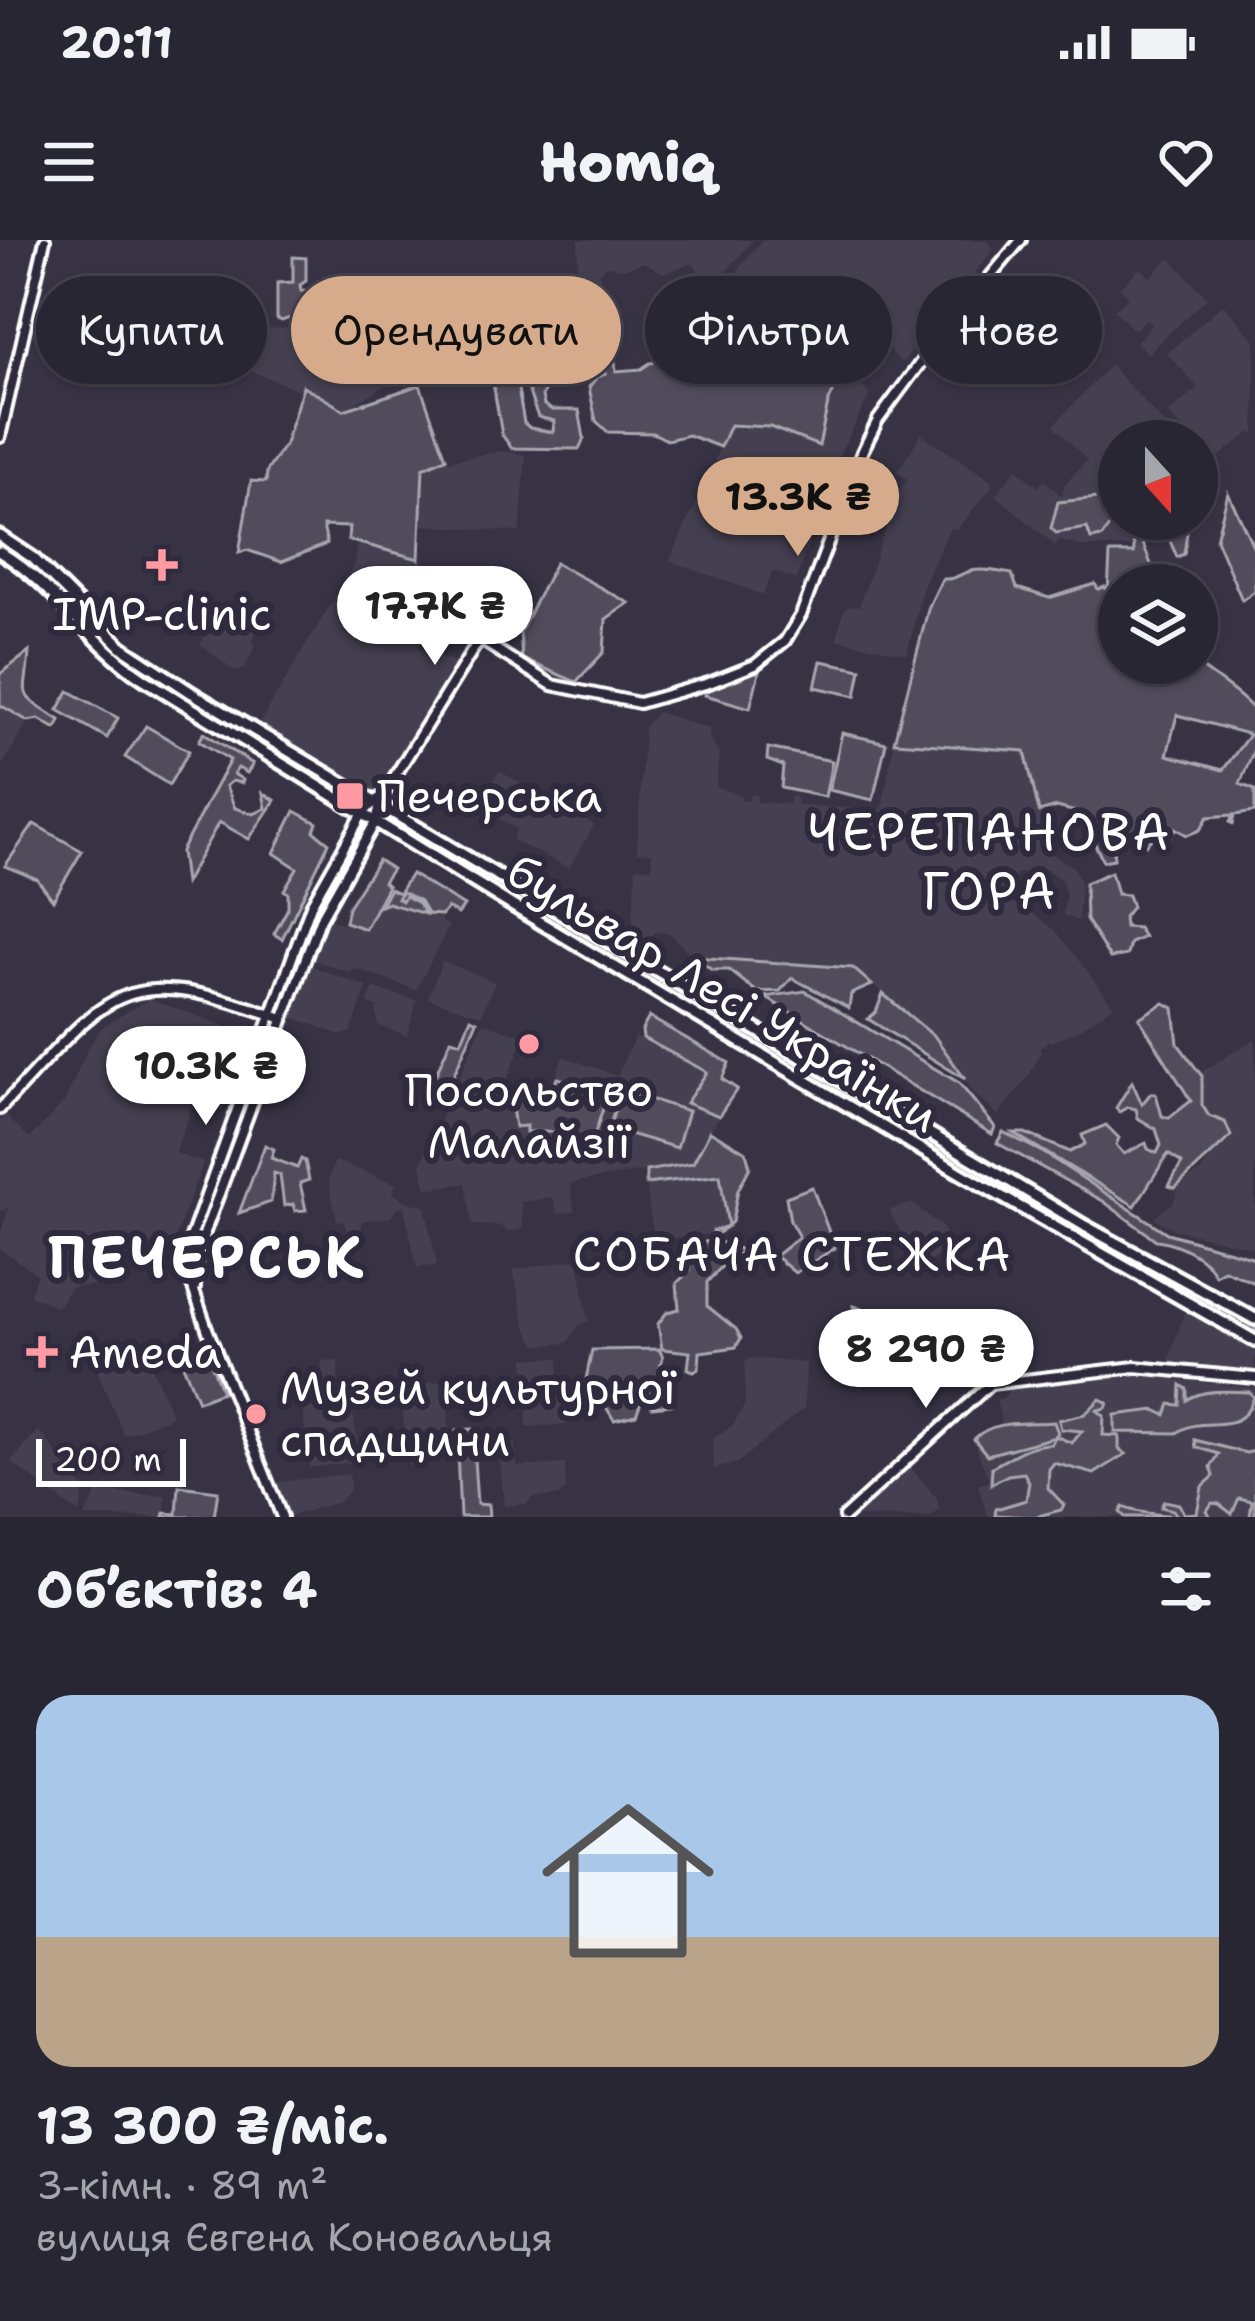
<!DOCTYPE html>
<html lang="uk">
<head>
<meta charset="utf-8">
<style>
  body { margin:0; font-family:"Shantell Sans",sans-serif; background:#353240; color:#f1f3f6; height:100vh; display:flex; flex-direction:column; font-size:45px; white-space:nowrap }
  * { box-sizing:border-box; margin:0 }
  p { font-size:39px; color:#a5a5ac }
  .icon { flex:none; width:66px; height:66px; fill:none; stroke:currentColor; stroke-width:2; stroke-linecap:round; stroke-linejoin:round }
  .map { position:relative; height:1277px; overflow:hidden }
  .details { display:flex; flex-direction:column; background:#292634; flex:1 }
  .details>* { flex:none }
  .top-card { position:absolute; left:36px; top:36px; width:1185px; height:108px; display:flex; gap:24px }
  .needle { width:78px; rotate:159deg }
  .tools { position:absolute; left:1098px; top:180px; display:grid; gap:24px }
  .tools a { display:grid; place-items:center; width:120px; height:120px; border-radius:50%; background:#292634; box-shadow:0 3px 9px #0004,0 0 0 3px #45434f; font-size:60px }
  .scale { position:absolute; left:36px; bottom:30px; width:150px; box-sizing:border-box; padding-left:12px; border:6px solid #fff; border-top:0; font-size:33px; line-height:42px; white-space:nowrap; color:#fff; -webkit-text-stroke:9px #2f2a3d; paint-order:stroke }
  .price { position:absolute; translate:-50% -102px; padding:0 27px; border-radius:42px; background:#fff; color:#222; font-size:39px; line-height:78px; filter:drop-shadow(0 3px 6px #0008) }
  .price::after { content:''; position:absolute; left:50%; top:72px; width:36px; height:27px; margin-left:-18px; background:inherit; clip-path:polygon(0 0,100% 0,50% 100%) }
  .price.current { background:#d6ab8b; color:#111 }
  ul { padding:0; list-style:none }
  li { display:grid; align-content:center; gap:24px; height:636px; padding:0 36px }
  li span { display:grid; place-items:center; height:372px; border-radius:36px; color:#555 }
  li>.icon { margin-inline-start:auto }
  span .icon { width:216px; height:216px; fill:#fffc; stroke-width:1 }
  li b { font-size:51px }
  h2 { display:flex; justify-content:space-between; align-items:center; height:144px; padding:0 36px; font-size:51px }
  .pill { padding:0 42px; border-radius:54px; background:#292634; box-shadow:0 3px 9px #0004,0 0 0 3px #45434f; font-size:42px; line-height:108px }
  .pill.current { background:#d6ab8b; color:#111 }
  .status { display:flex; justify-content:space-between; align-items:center; height:84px; padding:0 60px; background:#292634; direction:ltr }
  .status svg { height:33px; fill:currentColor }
  header { display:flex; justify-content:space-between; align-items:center; height:156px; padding:0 36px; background:#292634; font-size:54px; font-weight:800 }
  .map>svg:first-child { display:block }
</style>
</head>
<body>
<div class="status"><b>20:11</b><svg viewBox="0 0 49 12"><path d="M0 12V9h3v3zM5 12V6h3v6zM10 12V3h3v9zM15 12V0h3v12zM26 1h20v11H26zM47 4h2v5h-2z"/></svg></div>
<header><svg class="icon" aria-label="menu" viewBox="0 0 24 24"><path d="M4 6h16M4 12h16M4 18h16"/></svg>Homiq<svg class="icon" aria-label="heart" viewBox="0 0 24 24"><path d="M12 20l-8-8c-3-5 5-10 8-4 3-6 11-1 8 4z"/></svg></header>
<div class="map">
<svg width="1255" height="1277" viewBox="0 0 1255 1277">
  <rect width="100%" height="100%" fill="#373345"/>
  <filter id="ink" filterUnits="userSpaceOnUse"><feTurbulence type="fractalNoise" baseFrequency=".00833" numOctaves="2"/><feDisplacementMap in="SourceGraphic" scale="24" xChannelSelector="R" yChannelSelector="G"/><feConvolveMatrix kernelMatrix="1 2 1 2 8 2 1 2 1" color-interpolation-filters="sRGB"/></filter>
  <g filter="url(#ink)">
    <g fill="#444051">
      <path d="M578 0H753L711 50 693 23 663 33 644 22 623 29 607 26 599 32 610 78 577 76Z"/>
      <path d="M762 0H986L994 9 902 123 829 48 805 75 856 115 844 132 870 154 830 233 834 236 824 242 816 265 822 268 796 340 773 331 763 355 670 321 730 185 745 189 749 144 741 94 745 69 751 62 745 57 738 63 724 48Z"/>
      <path d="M1170 18 1207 58 1147 114 1136 102 1152 85 1146 79 1134 90 1114 70 1128 57 1120 47 1140 28 1150 37Z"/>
      <path d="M346 33 361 36 346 57 395 140 344 170 303 146 299 150 244 128 262 89 298 88 337 37Z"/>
      <path d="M1223 64 1255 100V195L1251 192 1213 221 1168 173 1198 148 1167 113Z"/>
      <path d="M1110 125 1180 201H1119V279H1138L1133 287 1134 307H1083L1058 300 1056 306 996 255 1017 228 1037 247 1045 240 1062 257 1064 245 1087 220 1054 185Z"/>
      <path d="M921 194 991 240 992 247 956 290 950 287 922 349 907 414 837 399 843 372 848 366H859L891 271 888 268 907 239 897 232Z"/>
      <path d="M502 211 526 215 520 292 421 285 423 228 446 218 448 221Z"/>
      <path d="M357 302 419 319 481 356 487 379 471 393 407 356 391 382 422 402 419 408 455 422V427L377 554 260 483 354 325Z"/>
      <path d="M223 371 256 391 253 401 256 406 243 430 234 431 200 404Z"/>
      <path d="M0 465 28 481 0 529Z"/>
      <path d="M657 472 710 489 709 498 719 514 716 547 741 555 742 561H749L750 554 757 555V562L789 564 790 556 796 557 797 565 878 570 882 568 894 502 1025 511 1052 614 1073 627 1081 644 1078 681 1063 675 1066 654 1062 641 1048 630 1016 634 1010 657 1055 690 1114 766 1078 790 1051 802 1048 800 1039 809 1041 812 1028 837 998 875 975 854 935 797 853 728 694 717 668 692H655L645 707 632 697 636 627 652 628V613L637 612 644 487Z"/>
      <path d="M499 531 594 585 569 628 512 600 517 589 484 570 482 561Z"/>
      <path d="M403 646 447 669 440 681 449 686 416 750 354 728 349 732 311 719 324 678 366 690 389 647 399 653Z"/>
      <path d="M442 721 495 742 481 775 428 758Z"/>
      <path d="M311 726 367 747 351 792 341 795 289 776Z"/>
      <path d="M374 748 417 761 407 796 378 785 376 767 367 763Z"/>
      <path d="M149 759 248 794 222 871 194 861 175 913 203 923 170 1011 165 1013 163 1003 135 1005 126 1024 102 1045 71 1047 57 1067 30 1055 37 1034 0 1009V994L9 967 0 971V881L6 876 30 898 65 861 88 808 102 787Z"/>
      <path d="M483 783 525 796 501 853H551L563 816 617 836 635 796 707 832 687 863 719 876 693 923 570 943 574 971 557 974 553 957 521 962 523 989 508 992 501 986 472 985 466 943 427 949 421 924Z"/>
      <path d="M1255 799V1008L1173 989 1154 978 1174 962 1179 945 1202 931 1224 887 1199 866 1184 843Z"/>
      <path d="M335 921 396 944 393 953 410 963 425 965 437 1025 417 1028 404 966 397 968 391 977 362 981 361 1009 350 1012 354 1029 349 1030 344 1010 350 1007 344 981H337L328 938Z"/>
      <path d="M720 934 728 986 722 993 654 1000 646 944Z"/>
      <path d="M911 963 942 987 951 1008 921 1027 889 971Z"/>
      <path d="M578 1019 588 1081 580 1084 567 1103 536 1105 525 1083 513 1030Z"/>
      <path d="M1185 1070 1255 1105V1132L1168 1123Z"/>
      <path d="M145 1110 172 1176 124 1196 97 1130Z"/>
      <path d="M525 1118H559L558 1158 572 1166 573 1184 527 1187Z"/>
      <path d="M751 1118 806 1123 804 1168 737 1223 714 1229 712 1199 732 1186 745 1165V1122Z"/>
      <path d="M322 1121H338V1142H347L361 1221 309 1228 303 1171 313 1167 321 1151Z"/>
      <path d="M1140 1136 1255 1148V1277H988L978 1245 989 1241 974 1202 1003 1188 996 1159 1003 1158 1011 1147Z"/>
      <path d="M446 1141 451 1219 409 1226 399 1146Z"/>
      <path d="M39 1190 84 1250 80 1274 11 1222Z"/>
      <path d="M515 1204 517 1227 565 1224 566 1249 559 1256 534 1257 526 1264 504 1266 499 1205Z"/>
      <path d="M907 1223 937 1259 939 1269 931 1277H857L854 1274Z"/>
      <path d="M349 1234 350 1250 338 1262 287 1277 276 1250 278 1242Z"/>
      <path d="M97 1252 166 1256 164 1277H85Z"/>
    </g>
    <g fill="#514c5c" stroke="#a8a6ae" stroke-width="3" fill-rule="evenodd">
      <path d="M293 17 306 18V41L300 45 301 51 317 52 298 75 282 81 277 79V43L293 42Z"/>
      <path d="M756 61 791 89 851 115 828 163 819 206 770 187 730 185 720 207 688 195 667 200 653 193 608 192 596 181 589 147 597 137 606 134 604 123 615 122 616 131 641 129 650 123 750 109 747 69Z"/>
      <path d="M528 89 543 113 540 132 548 144 542 156 544 165 552 170H579L584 198 579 209 512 208 502 195 490 126 480 122 415 141 411 139 409 122 496 96 510 103 524 183 530 188 553 192 554 181 538 177C527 150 516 117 528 89Z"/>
      <path d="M420 145 446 218 423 228 419 319 348 300 349 287 323 286 327 304 281 322 247 310 239 313 251 241 266 242 267 231 285 204 303 146 344 170Z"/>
      <path d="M1228 253 1255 310V351L1242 360 1216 299Z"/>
      <path d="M1119 256V279H1146L1154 284 1160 279H1189L1184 314 1177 317 1163 285 1140 296 1159 345H1119V423H1196C1216 440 1238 451 1255 471V507L1240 544 1255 550V572L1235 575 1233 584 1230 582 1233 575 1208 577 1200 590 1187 595 1175 588 1171 595 1154 596 1146 605 1122 593 1112 595 1114 619 1103 621 1080 573 1057 567 1039 572 1025 511 894 502 929 366 942 339C956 340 958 334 971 331 984 328 999 332 1012 334L1017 348 1049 358 1095 344 1098 349 1105 347 1108 353 1110 313H1134L1133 287 1128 281 1111 284 1102 297 1091 299 1087 288 1056 293 1051 288 1058 262ZM1177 475 1248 494 1249 495 1223 530 1167 515Z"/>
      <path d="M555 323 629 363 606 379 604 412 576 442 522 419 520 392Z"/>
      <path d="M29 412C26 461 14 451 60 480L56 489 39 479 28 481 0 465V434Z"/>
      <path d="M821 421 861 429 856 456 815 447Z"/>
      <path d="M760 429 750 468 705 455V452Z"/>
      <path d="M69 451 118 478 107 498 58 470Z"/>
      <path d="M146 486 189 511 169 545 125 517Z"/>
      <path d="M204 493 253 524 247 533 238 528 234 534 243 540 242 543 232 541 226 546 235 568 254 574 266 568 263 553 275 560 249 599 219 582 185 643 181 611 230 520 199 501Z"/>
      <path d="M842 493 886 503 873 560 829 550Z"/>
      <path d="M768 508 832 521 825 557 781 548 783 526 767 520Z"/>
      <path d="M295 571 317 583 314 591 329 603 282 699 274 694 288 668V653L284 650 297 628 274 613Z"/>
      <path d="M390 576 608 706 602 714 387 581Z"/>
      <path d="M34 584 82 611 53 660 37 639 5 626Z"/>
      <path d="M378 620 392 629 383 642 388 646 365 689 345 682 348 667Z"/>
      <path d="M1111 632 1117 654 1128 655 1132 667 1124 677 1125 687 1138 688 1144 697 1130 703 1127 715 1110 718 1086 680 1085 643Z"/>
      <path d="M411 634 464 666 458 674 447 668 442 675 427 674 420 661 402 652 397 658 402 661 405 656 418 663 425 674 388 663 380 666 390 649 399 653Z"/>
      <path d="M694 717 853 728 872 745 851 754 849 768 792 738 780 751 757 752 729 730H712Z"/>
      <path d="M630 719 910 884 905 892 626 726Z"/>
      <path d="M805 751 959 843 995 887 992 894 765 757Z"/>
      <path d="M883 754 935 797 965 839 868 779 876 772Z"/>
      <path d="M1164 763 1174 768 1178 804 1202 836V865L1209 876 1225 882 1231 896 1175 948 1169 946 1182 923 1168 914 1135 966 1013 893H1025L1070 912 1085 904 1082 895 1106 885 1119 898 1116 905 1124 914 1146 903 1148 909 1157 913 1161 905 1156 889 1138 878 1136 869 1128 867 1119 872 1116 868 1132 842 1142 864 1151 853 1156 854 1162 876 1169 878 1191 861 1139 778Z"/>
      <path d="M649 777 729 823 722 839 737 849 719 876 686 863 707 832 643 798 642 790Z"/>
      <path d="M471 778 477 781 448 848 433 841 451 799 461 802Z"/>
      <path d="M269 792 275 794 190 1016 191 1003Z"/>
      <path d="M557 838 577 843 575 859 587 854 606 859 589 912 580 907 560 912V892H526V886L515 887 510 856 551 853Z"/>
      <path d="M621 850 688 871 677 908 609 888Z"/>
      <path d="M710 891 746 912 750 927 738 950 732 982 715 996 713 991 728 986 720 935 646 944V931L693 923Z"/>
      <path d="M1003 892 1044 913 1167 993 1255 1018V1043L1224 1030 1215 1035C1206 1016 1176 1002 1156 1000L1103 961 997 903Z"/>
      <path d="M927 896 1137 1021 1255 1084V1095L1130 1028 923 904Z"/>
      <path d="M265 905 274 909 271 918 297 928 301 919 305 921 309 940 300 943 306 970 295 971 293 964 284 966 280 935 274 933 271 962 239 973Z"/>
      <path d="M812 947 835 1008 795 1033 775 1016 799 997 790 981 786 957Z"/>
      <path d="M714 1000 744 1011 731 1017 707 1042V1066L736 1089 741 1098 736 1107 700 1112 699 1128 694 1131 688 1129 690 1112 662 1109 658 1084 667 1072 679 1069 677 1043 690 1030 688 1025 697 1014H687L686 1006Z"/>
      <path d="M854 1066 896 1080 888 1082 882 1116 890 1119V1123L852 1119 857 1074Z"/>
      <path d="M659 1109 663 1117 660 1128H665L672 1145 671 1165 652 1167 647 1146 636 1175 614 1180 603 1162 575 1161 566 1154V1149H584L592 1110Z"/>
      <path d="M206 1110 222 1152 198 1161 181 1120Z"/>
      <path d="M1181 1145 1187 1149V1160C1201 1149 1230 1151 1249 1152L1254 1157C1240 1201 1204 1172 1177 1193L1115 1192V1175L1155 1170 1166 1175 1170 1164 1180 1165Z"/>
      <path d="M1100 1159 1108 1163 1106 1168 1097 1170 1104 1176 1103 1195 1119 1196V1209L1126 1214 1094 1234 1054 1223 1049 1229 1048 1248 1064 1265 1061 1270 1034 1277 995 1275 996 1269 1026 1260 1029 1242 1024 1233 1008 1235 991 1244 992 1227C1012 1217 1027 1204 1051 1204L1055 1197 987 1215 974 1199C993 1179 1027 1184 1054 1182L1058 1193 1055 1196 1072 1203 1082 1191 1061 1189 1059 1180 1085 1174Z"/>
      <path d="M472 1189 477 1264 488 1265 489 1277H460L456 1190Z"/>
      <path d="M1195 1200 1246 1213 1255 1211V1277H1250L1252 1261 1239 1258 1232 1274 1219 1264 1212 1263 1207 1271 1211 1277H1125L1120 1272 1123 1267C1138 1274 1160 1274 1177 1276L1173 1270 1161 1267 1164 1261 1179 1264 1184 1274 1197 1273 1202 1247 1214 1236 1211 1227 1219 1214 1196 1207Z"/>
      <path d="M179 1246 218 1251 214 1277H164L165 1273 177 1274Z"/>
    </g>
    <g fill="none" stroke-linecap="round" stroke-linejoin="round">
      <g stroke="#fff" stroke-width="16">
        <g id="secondary">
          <path d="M0 197 45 0"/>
          <path d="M0 869C112 750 119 720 283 779"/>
          <path d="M195 1047 196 1016 320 680 376 581 382 557 474 408 481 400 552 445 639 463 709 443 755 425 785 401 801 375 862 212 878 180 935 103 1021 0"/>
          <path d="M282 1277 208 1091 186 1028V1011L311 665 363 573 378 559"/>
          <path d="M844 1277 990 1144 1135 1127 1255 1138"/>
        </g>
      </g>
      <g stroke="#fff" stroke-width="18">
        <g id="primary">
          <path d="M0 296 33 318 122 407 192 453 1085 986 1255 1079"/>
          <path d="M0 312C55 345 90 404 144 439L526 674 962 934 1255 1101"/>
        </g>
      </g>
      <use href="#secondary" stroke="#2f2a3d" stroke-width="8"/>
      <use href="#primary" stroke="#2f2a3d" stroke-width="9"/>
    </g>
  </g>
  <g fill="#ff9aa2" stroke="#2f2a3d" stroke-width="4.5">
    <path d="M156 307h12v12h12v12h-12v12h-12v-12h-12v-12h12z"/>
    <rect x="335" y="541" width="30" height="30" rx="6"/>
    <circle cx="529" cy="804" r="12"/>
    <path d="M36 1094h12v12h12v12h-12v12h-12v-12h-12v-12h12z"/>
    <circle cx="256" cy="1174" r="12"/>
  </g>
  <g text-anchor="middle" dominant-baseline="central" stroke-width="12" stroke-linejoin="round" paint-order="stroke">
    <g font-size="45" fill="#fff" stroke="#2f2a3d" text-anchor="start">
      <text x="162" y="374" text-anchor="middle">IMP-clinic</text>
      <text x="377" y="556">Печерська</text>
      <text x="529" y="850" text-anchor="middle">Посольство<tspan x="529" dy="52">Малайзії</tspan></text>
      <text x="69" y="1112">Ameda</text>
      <text x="280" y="1148">Музей культурної<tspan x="280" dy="52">спадщини</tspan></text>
    </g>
    <g font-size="45" fill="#fff" stroke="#2f2a3d">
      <text transform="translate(723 753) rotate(31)">бульвар Лесі Українки</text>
    </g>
    <g font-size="48" letter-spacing="3" fill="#fff" stroke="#2f2a3d">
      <text x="793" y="1014">СОБАЧА СТЕЖКА</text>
    </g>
    <g font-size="51" letter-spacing="3" fill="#fff" stroke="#2f2a3d">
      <text x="990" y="592">ЧЕРЕПАНОВА<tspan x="990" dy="59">ГОРА</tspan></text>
    </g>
    <g font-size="57" font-weight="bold" letter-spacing="3" fill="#fff" stroke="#2f2a3d">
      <text x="207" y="1017">ПЕЧЕРСЬК</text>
    </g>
  </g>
</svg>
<div class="tools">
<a><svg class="needle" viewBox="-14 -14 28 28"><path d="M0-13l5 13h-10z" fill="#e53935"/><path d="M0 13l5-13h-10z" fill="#a5a5ac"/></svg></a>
<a><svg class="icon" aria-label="layers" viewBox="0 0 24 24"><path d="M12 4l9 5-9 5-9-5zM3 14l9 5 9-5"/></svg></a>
</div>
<div class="scale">200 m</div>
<b class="price current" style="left:798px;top:319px">13.3K ₴</b>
<b class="price" style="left:435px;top:428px">17.7K ₴</b>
<b class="price" style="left:206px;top:888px">10.3K ₴</b>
<b class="price" style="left:926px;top:1171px">8 290 ₴</b>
<div class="top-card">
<a class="pill">Купити</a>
<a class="pill current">Орендувати</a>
<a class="pill">Фільтри</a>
<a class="pill">Нове</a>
</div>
</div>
<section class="details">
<h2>Об’єктів: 4<svg class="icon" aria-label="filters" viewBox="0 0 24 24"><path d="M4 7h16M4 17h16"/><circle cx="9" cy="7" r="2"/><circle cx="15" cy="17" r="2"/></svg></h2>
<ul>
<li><span style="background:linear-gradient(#a9c7e8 65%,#b9a48a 0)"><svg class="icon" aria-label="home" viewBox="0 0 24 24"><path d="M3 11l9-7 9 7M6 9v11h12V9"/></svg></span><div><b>13 300 ₴/міс.</b><p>3-кімн. · 89 m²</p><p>вулиця Євгена Коновальця</p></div></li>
</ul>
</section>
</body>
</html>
